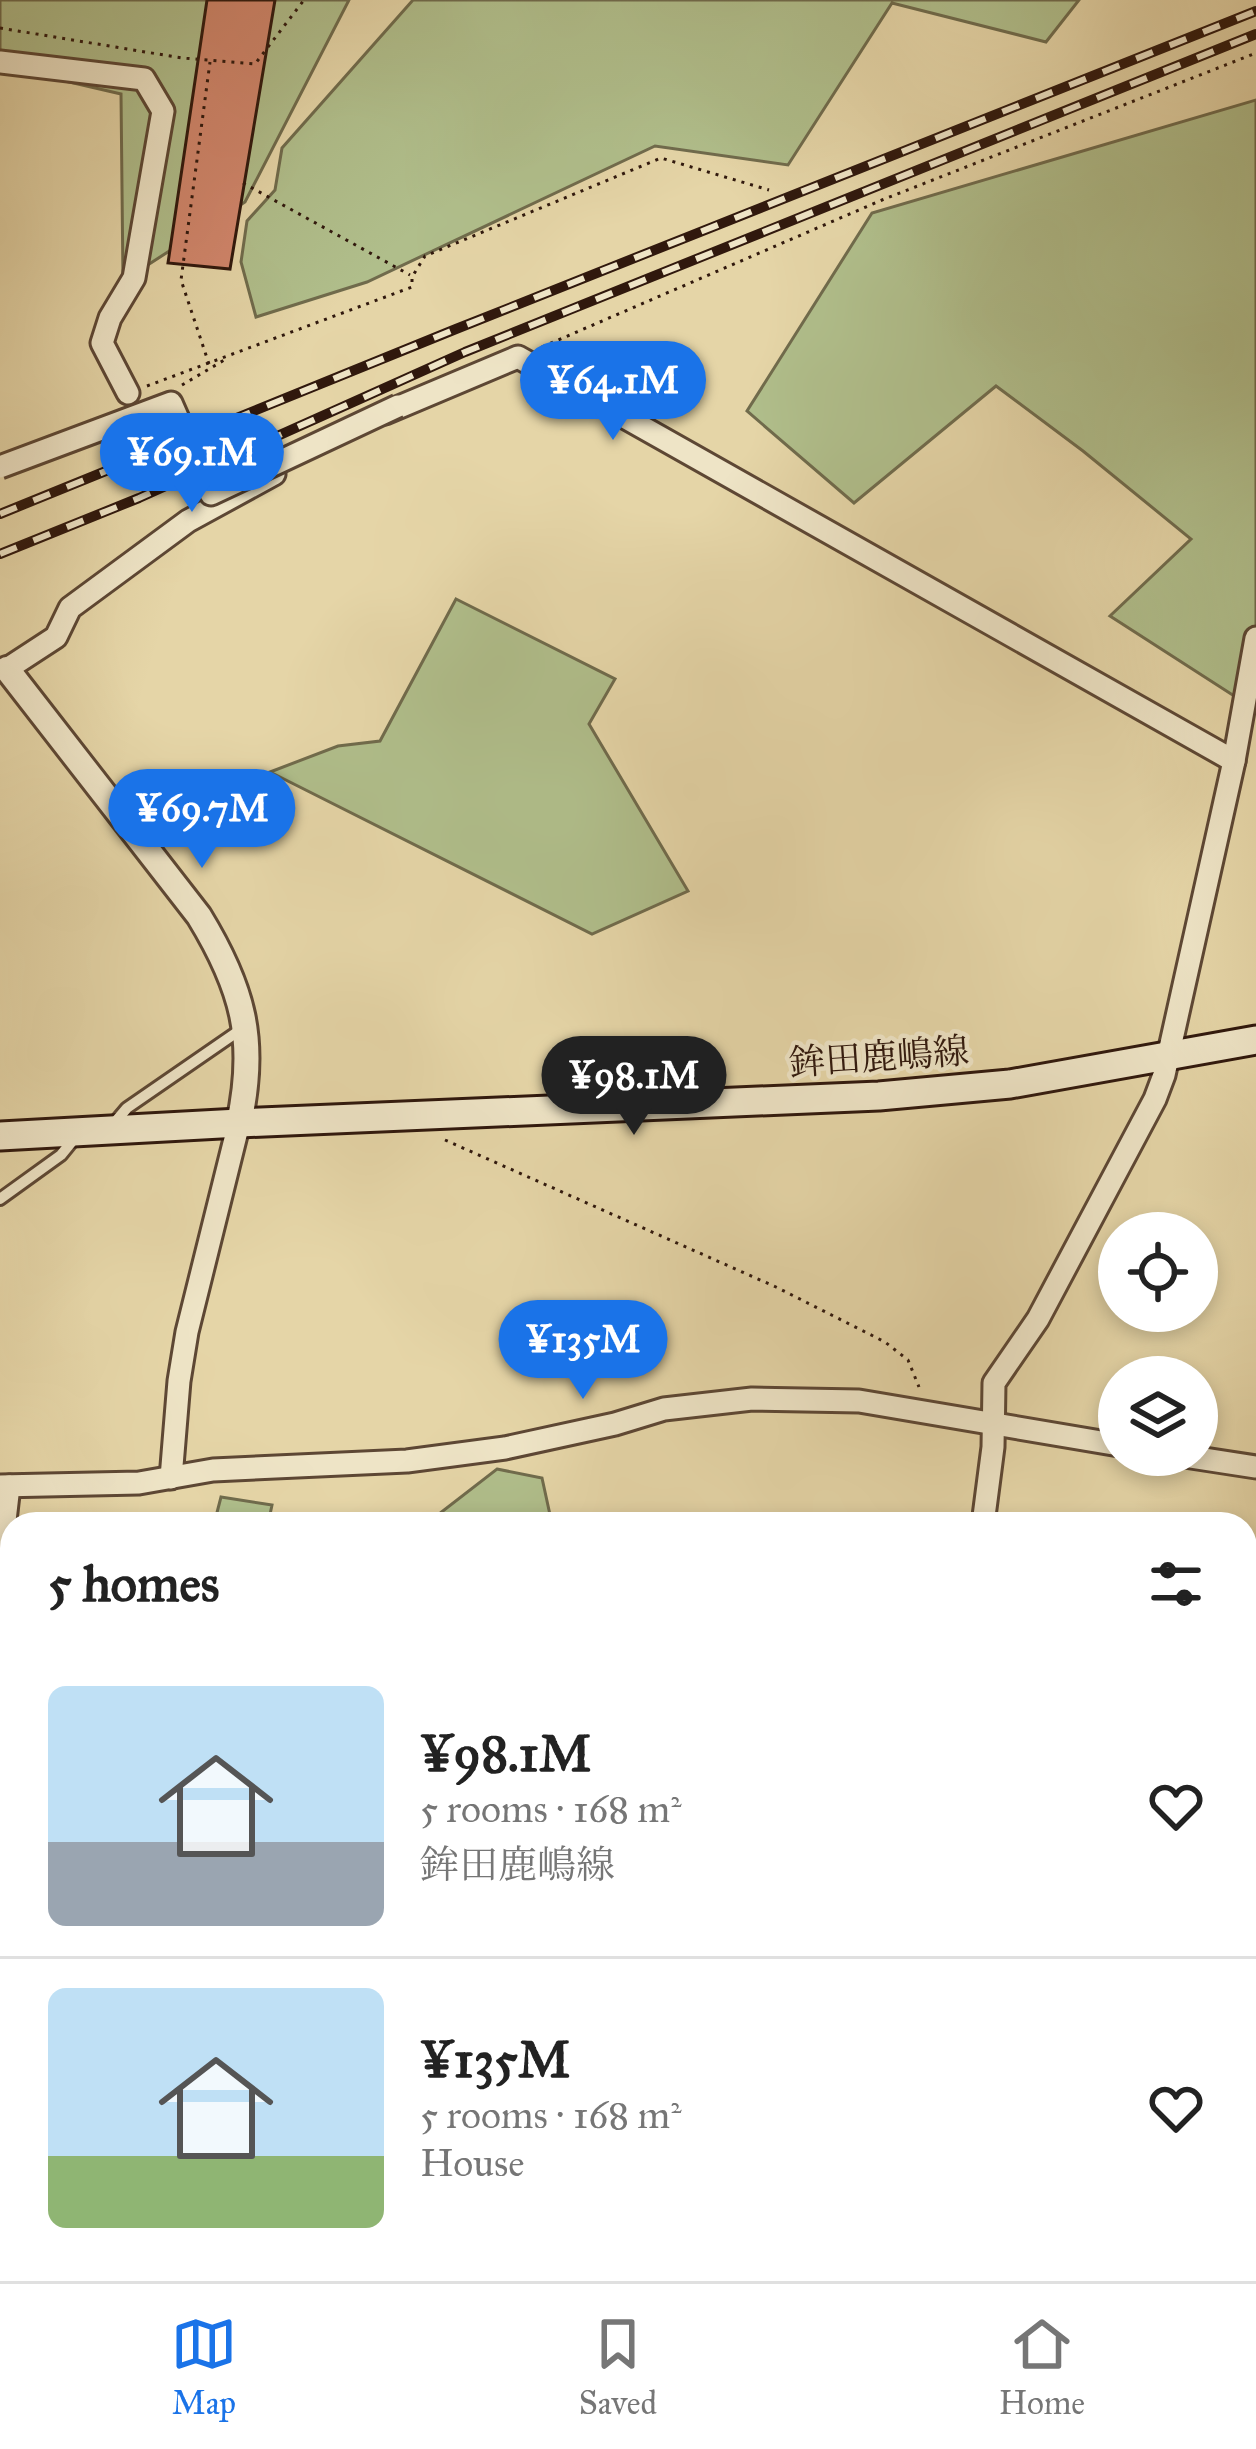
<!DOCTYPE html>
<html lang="en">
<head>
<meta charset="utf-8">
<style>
  body { margin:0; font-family:"IM FELL Great Primer","Noto Serif JP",serif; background:#f6f6f6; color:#222; height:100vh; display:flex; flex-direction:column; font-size:45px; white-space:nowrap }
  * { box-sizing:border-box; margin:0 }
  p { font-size:39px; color:#767676 }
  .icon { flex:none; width:66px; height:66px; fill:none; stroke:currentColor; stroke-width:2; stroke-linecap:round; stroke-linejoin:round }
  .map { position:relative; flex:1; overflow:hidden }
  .sheet { position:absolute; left:0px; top:1512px; width:1257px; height:771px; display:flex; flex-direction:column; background:#fff; border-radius:36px 36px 0 0; box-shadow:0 6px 18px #0003 }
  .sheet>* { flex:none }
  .controls { position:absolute; left:1098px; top:1212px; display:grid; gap:24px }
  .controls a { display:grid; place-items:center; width:120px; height:120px; border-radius:50%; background:#fff; box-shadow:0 6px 18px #0003; font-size:60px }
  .price { position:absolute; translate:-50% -102px; padding:0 27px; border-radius:42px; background:#1a73e8; color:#fff; font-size:39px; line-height:78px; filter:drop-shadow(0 3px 6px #0008) }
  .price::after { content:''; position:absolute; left:50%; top:72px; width:36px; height:27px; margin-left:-18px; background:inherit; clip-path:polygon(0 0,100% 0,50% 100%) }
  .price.current { background:#222; color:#fff }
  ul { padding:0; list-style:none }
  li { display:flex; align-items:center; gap:36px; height:300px; padding:0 48px }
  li+li { border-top:3px solid #e0e0e0 }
  li span { display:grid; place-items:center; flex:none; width:336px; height:240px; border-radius:18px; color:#555 }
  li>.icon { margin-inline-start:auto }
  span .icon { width:144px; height:144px; fill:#fffc; stroke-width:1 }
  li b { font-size:51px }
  h2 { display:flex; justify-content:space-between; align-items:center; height:144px; padding:0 48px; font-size:51px }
  .tab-bar { display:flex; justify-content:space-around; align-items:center; height:168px; border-top:3px solid #e0e0e0; background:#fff; font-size:33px; color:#767676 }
  .tab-bar a { display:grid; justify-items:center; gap:6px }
  .tab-bar .current { color:#1a73e8 }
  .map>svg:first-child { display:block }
</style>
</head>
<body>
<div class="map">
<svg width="1256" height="2281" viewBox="0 0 1256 2281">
  <rect width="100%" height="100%" fill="#e5d5a7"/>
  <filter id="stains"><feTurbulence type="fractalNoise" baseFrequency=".00167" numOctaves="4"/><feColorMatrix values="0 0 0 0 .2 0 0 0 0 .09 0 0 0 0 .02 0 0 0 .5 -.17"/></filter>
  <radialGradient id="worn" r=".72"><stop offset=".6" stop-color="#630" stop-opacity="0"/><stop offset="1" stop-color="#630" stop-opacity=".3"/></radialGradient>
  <g fill="#b0be8b" stroke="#706b4c" stroke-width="3">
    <path d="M0 0H349L245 202 123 281 121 94 0 66Z"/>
    <path d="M413 0H1079L1046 42 892 3 788 165 655 146 367 282 256 317 241 262 247 221 275 190 282 148Z"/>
    <path d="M1256 100V710L1110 616 1191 539 1083 451 996 386 854 503 747 411 872 213Z"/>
    <path d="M456 599 615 679 589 724 688 891 592 934 270 772 338 746 380 741Z"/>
    <path d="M497 1469 542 1478 552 1524H426Z"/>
    <path d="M221 1497 272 1505 268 1524H214Z"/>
    <path d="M1245 1649 1256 1679V2178L1245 2176Z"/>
    <path d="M0 2170 12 2197V2271H19L20 2281H0Z"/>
  </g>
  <path fill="#d1866c" stroke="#30180d" stroke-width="3" d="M207 0H275L230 269 168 263Z"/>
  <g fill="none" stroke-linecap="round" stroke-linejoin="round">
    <g stroke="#5d4734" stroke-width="16">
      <g id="service">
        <path d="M110 1128 127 1108 243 1028"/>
        <path d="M0 1199 61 1155 74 1139"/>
      </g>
    </g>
    <g stroke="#5d4734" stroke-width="27">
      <g id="minor">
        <path d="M0 62 144 79 163 111 134 278 110 318 102 343 128 393"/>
        <path d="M385 413 518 357 1234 761"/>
        <path d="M7 669 56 637 70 608 188 521 274 474"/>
        <path d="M1178 1455 1256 1467"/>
        <path d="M171 1478 179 1381 187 1332 239 1123"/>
        <path d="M0 1486 139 1483 213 1470 407 1461 505 1448 615 1424 664 1409 752 1399 859 1401 1119 1445"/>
        <path d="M983 1524 993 1447 994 1383 1038 1319 1155 1099 1164 1075 1234 761 1256 638"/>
        <path d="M0 1564 9 1486"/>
        <path d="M1245 1749 1256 1732"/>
        <path d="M0 2063 12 2067"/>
        <path d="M535 2271 566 2281"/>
        <path d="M1077 2271 1081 2281"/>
      </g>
    </g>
    <g stroke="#5d4734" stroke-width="30">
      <path id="tertiary" d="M7 669 199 916C243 988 257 1040 239 1123"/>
    </g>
    <g stroke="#30180d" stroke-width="33">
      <path id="secondary" d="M0 1136 239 1123 879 1096 1010 1084 1256 1040"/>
    </g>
    <g stroke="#30180d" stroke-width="3" stroke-dasharray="3 6" stroke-linecap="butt">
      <path d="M0 28 182 58 255 64 304 0"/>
      <path d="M243 183 410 275"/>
      <path d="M542 347 882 200 1256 53"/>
      <path d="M209 364 181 280 210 62"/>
      <path d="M182 385 226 359"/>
      <path d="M147 386 412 287V277L425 256 661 158 769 190"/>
      <path d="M445 1140 776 1287 885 1342 908 1360 919 1387"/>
      <path d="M1245 1816 1256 1811"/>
      <path d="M73 2271 75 2281"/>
      <path d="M307 2271V2281"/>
      <path d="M1198 2271 1202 2281"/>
    </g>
    <use href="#service" stroke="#eee4c6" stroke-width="10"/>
    <use href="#minor" stroke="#eee4c6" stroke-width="21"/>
    <use href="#tertiary" stroke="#eee4c6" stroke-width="24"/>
    <use href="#secondary" stroke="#eee4c6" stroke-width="27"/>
    <g stroke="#30180d" stroke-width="10">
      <g id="rail">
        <path d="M0 514 456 329 1256 11"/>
        <path d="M0 554 139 498 465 352 1256 34"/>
      </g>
    </g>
    <use href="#rail" stroke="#eee4c6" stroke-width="6" stroke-dasharray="18" stroke-linecap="butt"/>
    <g stroke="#5d4734" stroke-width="27" stroke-linecap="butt">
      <path id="minor-bridge" d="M0 467 171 403 211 494 398 406"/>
    </g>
    <use href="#minor-bridge" stroke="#eee4c6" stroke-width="21"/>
  </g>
  <g text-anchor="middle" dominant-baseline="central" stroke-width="9" stroke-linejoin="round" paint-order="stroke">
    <g font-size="36" fill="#30180d" stroke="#eee4c6">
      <text transform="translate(879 1057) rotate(-4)">鉾田鹿嶋線</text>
    </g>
  </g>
  <rect width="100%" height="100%" filter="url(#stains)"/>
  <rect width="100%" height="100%" fill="url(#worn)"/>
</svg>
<div class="controls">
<a><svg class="icon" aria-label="locate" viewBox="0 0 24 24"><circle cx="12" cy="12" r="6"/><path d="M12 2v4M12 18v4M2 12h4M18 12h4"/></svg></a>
<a><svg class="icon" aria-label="layers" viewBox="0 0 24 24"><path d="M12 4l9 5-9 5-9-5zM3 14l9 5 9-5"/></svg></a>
</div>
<b class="price" style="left:613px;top:443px">¥64.1M</b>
<b class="price" style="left:192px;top:515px">¥69.1M</b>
<b class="price" style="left:202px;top:871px">¥69.7M</b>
<b class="price current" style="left:634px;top:1138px">¥98.1M</b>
<b class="price" style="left:583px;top:1402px">¥135M</b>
<section class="sheet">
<h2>5 homes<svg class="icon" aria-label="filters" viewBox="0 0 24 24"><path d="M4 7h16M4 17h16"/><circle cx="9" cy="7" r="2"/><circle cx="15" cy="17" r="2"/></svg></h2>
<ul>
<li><span style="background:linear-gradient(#bfe0f5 65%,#9aa5b1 0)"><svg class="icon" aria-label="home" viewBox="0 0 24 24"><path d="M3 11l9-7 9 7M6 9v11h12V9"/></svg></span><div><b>¥98.1M</b><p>5 rooms · 168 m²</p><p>鉾田鹿嶋線</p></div><svg class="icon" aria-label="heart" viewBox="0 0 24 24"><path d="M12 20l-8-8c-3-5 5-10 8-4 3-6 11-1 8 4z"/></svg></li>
<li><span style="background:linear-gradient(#bfe0f5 70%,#8fb573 0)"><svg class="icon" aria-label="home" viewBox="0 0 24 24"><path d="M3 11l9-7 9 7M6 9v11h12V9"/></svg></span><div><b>¥135M</b><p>5 rooms · 168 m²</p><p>House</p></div><svg class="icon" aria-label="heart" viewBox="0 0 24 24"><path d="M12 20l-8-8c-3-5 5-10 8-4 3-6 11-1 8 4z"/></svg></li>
</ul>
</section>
</div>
<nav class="tab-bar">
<a class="current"><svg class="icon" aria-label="map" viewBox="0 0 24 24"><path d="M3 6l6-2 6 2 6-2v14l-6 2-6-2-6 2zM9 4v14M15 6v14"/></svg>Map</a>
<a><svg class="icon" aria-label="saved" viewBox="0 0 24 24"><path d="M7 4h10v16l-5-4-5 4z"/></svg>Saved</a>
<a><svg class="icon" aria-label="home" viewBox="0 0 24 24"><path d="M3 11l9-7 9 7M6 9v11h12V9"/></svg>Home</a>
</nav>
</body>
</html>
